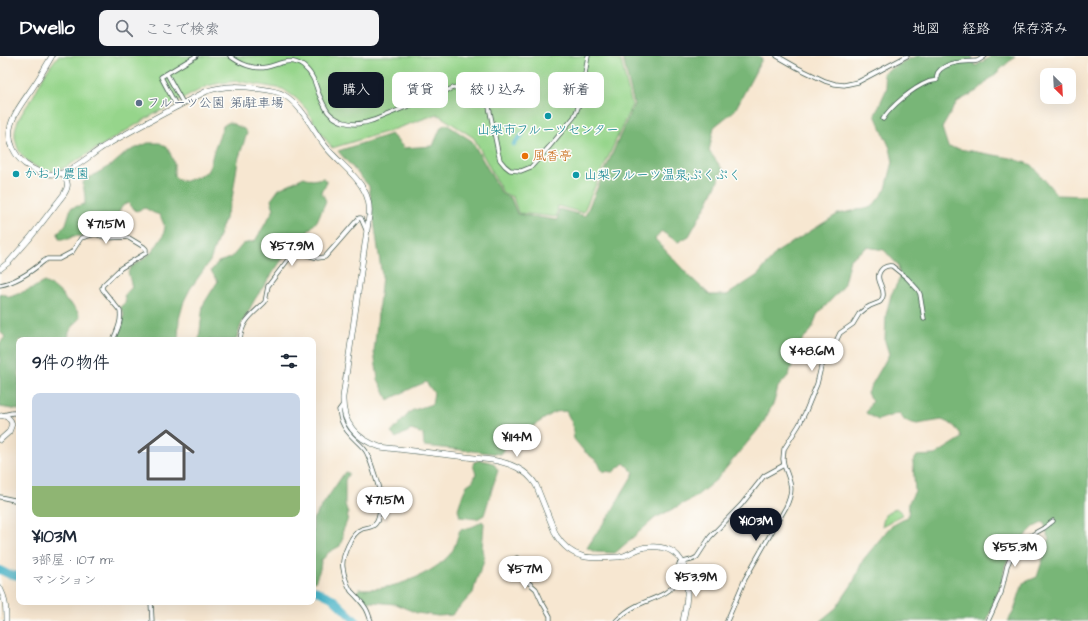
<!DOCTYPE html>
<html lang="ja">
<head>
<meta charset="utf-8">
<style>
  body { margin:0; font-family:"Architects Daughter","Klee One",sans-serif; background:#f2f2f3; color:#1f2937; height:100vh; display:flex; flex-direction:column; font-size:15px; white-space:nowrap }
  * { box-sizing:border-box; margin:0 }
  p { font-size:13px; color:#747a83 }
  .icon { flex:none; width:22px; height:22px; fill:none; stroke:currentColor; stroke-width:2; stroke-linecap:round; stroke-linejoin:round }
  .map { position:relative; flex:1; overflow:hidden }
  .drawer { position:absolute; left:16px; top:281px; width:300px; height:268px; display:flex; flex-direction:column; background:#fff; border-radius:8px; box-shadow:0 4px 16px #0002 }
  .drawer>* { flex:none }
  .guide { position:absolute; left:328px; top:16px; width:380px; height:36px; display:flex; gap:8px }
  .needle { width:26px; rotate:156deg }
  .buttons { position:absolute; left:1040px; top:12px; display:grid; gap:8px }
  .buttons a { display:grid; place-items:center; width:36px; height:36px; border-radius:8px; background:#fff; box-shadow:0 4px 16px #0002; font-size:20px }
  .price { position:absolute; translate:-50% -34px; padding:0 9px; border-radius:14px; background:#fff; color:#222; font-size:13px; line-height:26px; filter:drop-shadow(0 1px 2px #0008) }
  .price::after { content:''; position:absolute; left:50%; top:24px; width:12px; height:9px; margin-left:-6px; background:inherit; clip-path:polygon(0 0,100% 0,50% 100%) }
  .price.active { background:#111827; color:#fff }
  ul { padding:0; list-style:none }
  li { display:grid; align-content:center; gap:8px; height:212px; padding:0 16px }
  li span { display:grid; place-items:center; height:124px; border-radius:8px; color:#555 }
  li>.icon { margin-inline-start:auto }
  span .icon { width:72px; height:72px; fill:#fffc; stroke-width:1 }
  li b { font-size:17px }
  h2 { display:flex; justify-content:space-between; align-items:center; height:48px; padding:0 16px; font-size:17px }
  .tag { padding:0 14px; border-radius:8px; background:#fff; box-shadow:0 4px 16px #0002; font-size:14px; line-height:36px }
  .tag.active { background:#111827; color:#fff }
  header { display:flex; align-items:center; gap:24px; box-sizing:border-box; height:56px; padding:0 20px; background:#111827; color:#fff }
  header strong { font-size:19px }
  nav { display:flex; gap:22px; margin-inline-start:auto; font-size:14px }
  .search { width:280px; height:36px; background:#f2f2f3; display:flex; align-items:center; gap:10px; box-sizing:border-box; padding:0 14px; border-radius:8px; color:#747a83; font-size:15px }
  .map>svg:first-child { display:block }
</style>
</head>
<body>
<header>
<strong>Dwello</strong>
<div class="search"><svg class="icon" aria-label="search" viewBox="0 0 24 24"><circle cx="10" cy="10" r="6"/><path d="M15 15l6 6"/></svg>ここで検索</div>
<nav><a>地図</a><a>経路</a><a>保存済み</a></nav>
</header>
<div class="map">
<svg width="1088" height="565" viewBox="0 0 1088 565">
  <rect width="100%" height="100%" fill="#fdfcf7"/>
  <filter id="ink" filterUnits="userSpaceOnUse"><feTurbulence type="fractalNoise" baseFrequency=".025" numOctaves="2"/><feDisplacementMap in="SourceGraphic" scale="8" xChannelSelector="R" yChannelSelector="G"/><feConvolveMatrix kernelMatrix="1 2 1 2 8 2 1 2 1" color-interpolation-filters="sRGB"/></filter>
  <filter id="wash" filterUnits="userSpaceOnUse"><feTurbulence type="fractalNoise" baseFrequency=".012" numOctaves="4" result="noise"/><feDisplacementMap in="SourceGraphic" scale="16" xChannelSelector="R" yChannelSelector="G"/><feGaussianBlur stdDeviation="0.9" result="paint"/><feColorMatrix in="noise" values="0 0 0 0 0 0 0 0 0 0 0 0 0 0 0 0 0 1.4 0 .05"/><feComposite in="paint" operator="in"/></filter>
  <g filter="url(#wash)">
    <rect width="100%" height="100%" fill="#f7e7d1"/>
    <g fill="#96d58b" stroke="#5a8960">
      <path d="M58 0H605L621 5 632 49 583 157 558 150 556 161 518 157 513 141 503 137 474 82 437 58 392 74 332 92 314 67 307 54 297 43 283 33 238 25 221 27 207 30 149 61 66 111C50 117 44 117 29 106 22 101 18 95 16 86 11 68 25 54 34 39 37 34 39 28 42 23 46 15 53 7 58 0Z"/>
      <path d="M896 452 903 458 882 470 885 459Z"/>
    </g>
    <g fill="#78b677" stroke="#4c7a56">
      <path d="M613 0H759L762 3 735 54 714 71 709 95 723 114 708 146 689 180 678 186 661 175 655 183 688 219 710 239H727L758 219 777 196 838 158 872 151 886 133 893 106 890 92 875 59 887 32 883 17 909 3 918 0H972L975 10 989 2 990 0H1015L977 35 957 46 942 72 948 91 1011 102 1032 109 1057 139 1088 140V565H1008L1014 555 1023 527 1037 521 1049 484 1044 466 1034 471 1020 485 1005 509 1003 522 999 534 993 548 987 565H820L836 552 853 527 863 504 890 471 908 461 909 446 915 435 913 406 917 400 935 399 962 382 960 377 953 369 942 364 917 368 905 365 899 357 878 364 866 357 872 345 867 337 882 311 889 298 885 285 886 259 891 239 900 222 898 209 884 194 867 191 850 203 843 231 817 259 811 275 802 284 788 320 778 331 774 346 762 369 717 423 694 442 655 462 615 497 595 496 587 492 599 473 610 459 622 437 634 417 624 407 613 416 602 415 598 406 584 395 574 383 572 367 566 355 555 356 536 368 514 384 512 383 501 398 424 390 423 378 411 374 396 382 391 377 411 355 432 348 434 337 426 326 414 331 388 344 378 323 374 296 382 220 369 130 338 95 391 78 404 92 433 90 441 71 446 68 472 85 502 138 511 142 517 158 557 164 559 153 585 160 634 48 623 3Z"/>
      <path d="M229 66 244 73 247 77 238 104 232 143 217 185 210 205 190 233 184 245 179 263 178 284H117L122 269 124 258 120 251 126 246 124 240 132 231 128 216 131 211 142 204 153 195 163 180 165 171 160 159 154 157 145 152 136 155 128 147 122 150 114 165 100 177H93L83 180H73L69 183H59L58 177 66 168 71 152 85 148V141L83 126 92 120 113 108 127 96 148 87H160L168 92 174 107V120L179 124 186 125 207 116 210 110 214 94 223 70Z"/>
      <path d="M304 121 312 124 324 122 327 127 321 135 326 145 317 165 309 174 300 190 288 198 281 205 255 243 241 269 236 284H199L203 249 218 225 211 215 218 206 231 202 243 188 255 185 274 153 271 144 279 133Z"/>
      <path d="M44 226 54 231 63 239 66 245 71 248 78 256 80 261 69 276 68 284H19V354L0 351V287L5 281 0 275V237L10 241 33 232Z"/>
      <path d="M481 404 493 407 498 414 484 459 477 463 460 461 458 453 463 438 467 429 473 425 476 418 473 409 474 406Z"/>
      <path d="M345 416 349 417 345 424V448L348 458 347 465 342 477 343 481 340 490 329 496 321 505 320 513 315 526H313V463Z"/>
      <path d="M482 465 484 467 482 494 484 500 483 508 476 525 473 537 452 559 438 560 417 557 395 548 362 545 357 536 359 533C368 533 378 533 387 531 407 527 438 514 451 497 455 492 457 481 460 474 468 472 475 471 482 465Z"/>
    </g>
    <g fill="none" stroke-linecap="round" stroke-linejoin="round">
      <path stroke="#4ab4c8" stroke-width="4.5" d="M514 88 522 79"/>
      <g stroke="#4ab4c8" stroke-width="8">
        <path d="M0 514 8 518 19 520"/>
        <path d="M313 533 332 542 356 565"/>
      </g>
    </g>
  </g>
  <g filter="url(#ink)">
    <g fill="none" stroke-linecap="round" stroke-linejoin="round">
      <g stroke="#3f564c" stroke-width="5">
        <g id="street">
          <path d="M230 0C240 8 254 14 267 11 280 8 290 1 303 10 312 17 315 26 318 36 321 43 324 50 328 56 336 65 350 70 362 67 366 67 370 65 374 64L453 32C468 27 477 27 487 41L498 96 500 104 505 110 510 114 521 115 531 111 550 90 574 61C583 43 584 21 588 0"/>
          <path d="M777 0 798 12 825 25 835 28 844 29 858 26 907 0"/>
          <path d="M167 18 183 47"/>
          <path d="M177 51 161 21 196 0"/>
          <path d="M883 63C891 50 913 32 928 26 930 25 934 25 937 24 934 12 951 7 961 6 966 5 972 6 977 5 980 4 982 2 985 0"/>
          <path d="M0 229C17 226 31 216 44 205L47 203H59L72 196 81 182 95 178 107 182 126 181 129 182 144 191 146 193V197L121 212 103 229 102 232 103 234 120 255C122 265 117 275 113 284"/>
          <path d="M240 284C242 264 252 259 265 246L268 230 293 197 296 196 318 202 325 201 340 184 359 162H361L367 176"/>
          <path d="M342 350 339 354C340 358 340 363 342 366 346 378 358 385 365 394 369 399 380 433 380 440 381 447 380 462 376 467 373 472 367 471 362 473 352 476 341 501 343 512 344 519 347 528 351 535 356 540 361 545 365 551 368 555 369 560 371 565"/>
          <path d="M3 359 12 357H19"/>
          <path d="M0 441 19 445"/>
          <path d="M517 502 518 513 522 521 536 533 542 546 550 560V565"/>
          <path d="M151 546 152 565"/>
          <path d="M616 565C622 559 628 554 636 550 649 543 671 539 677 524 680 519 678 514 679 508 684 504 691 506 697 501L710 481 741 449 764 420 784 409 783 403 784 393 799 369 805 357 817 328 821 311 829 300 840 277 853 268 859 258 865 253 870 250 880 246C881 244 883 242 883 240 885 230 872 222 883 212 886 210 888 209 892 210L907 222 918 234 920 238 924 263"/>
          <path d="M727 565 745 523 786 451C795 432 790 427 784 409"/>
          <path d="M988 565 1001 537 1007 510 1010 503 1028 482 1035 477 1044 472 1053 465"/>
        </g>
      </g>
      <g stroke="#3f564c" stroke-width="6">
        <g id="secondary">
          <path d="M52 0C46 10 40 21 33 31 25 43 12 59 10 73 8 86 15 100 25 108 36 116 48 121 62 117 73 114 92 98 103 91 137 71 172 53 207 35 226 29 242 30 261 33 269 34 277 35 284 39 304 51 312 74 326 91 338 106 355 117 364 134 369 143 370 151 369 160L343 341C342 367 356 383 380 391L492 404C510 407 526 413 536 429L556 479C572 505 592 503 619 501 629 500 637 491 648 491 694 487 690 534 683 565"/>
          <path d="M0 213 9 206 30 182 64 138C70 129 67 126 63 117"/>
          <path d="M0 360C6 359 10 362 12 368L9 376 0 384"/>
          <path d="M0 532C6 543 6 553 6 565"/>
        </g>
      </g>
      <use href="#street" stroke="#fff" stroke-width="3.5"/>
      <use href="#secondary" stroke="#fff" stroke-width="5"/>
    </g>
  </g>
  <circle fill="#5c6f8a" stroke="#fdfcf7" stroke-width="1.5" cx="139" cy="47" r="4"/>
  <g fill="#0f9aa8" stroke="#fdfcf7" stroke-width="1.5">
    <circle cx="548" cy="60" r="4"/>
    <circle cx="16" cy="118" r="4"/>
    <circle cx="576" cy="119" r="4"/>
  </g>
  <circle fill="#e8710a" stroke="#fdfcf7" stroke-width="1.5" cx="525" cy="100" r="4"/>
  <g text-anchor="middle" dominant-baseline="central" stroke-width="3" stroke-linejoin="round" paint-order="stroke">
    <g font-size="13" fill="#4e5e75" stroke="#fdfcf7" text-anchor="start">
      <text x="147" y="47">フルーツ公園 第1駐車場</text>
    </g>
    <g font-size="13" fill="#0d838f" stroke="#fdfcf7" text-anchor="start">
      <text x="548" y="74" text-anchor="middle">山梨市フルーツセンター</text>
      <text x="24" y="118">かおり農園</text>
      <text x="584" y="119">山梨フルーツ温泉;ぷくぷく</text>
    </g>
    <g font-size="13" fill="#c56008" stroke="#fdfcf7" text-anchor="start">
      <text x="533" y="100">風香亭</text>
    </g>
  </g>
</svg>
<div class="buttons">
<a><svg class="needle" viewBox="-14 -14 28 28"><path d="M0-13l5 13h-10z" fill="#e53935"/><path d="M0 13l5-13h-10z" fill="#747a83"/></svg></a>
</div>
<b class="price" style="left:106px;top:189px">¥71.5M</b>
<b class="price" style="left:292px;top:211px">¥57.9M</b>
<b class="price" style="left:812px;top:316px">¥48.6M</b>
<b class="price" style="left:517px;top:402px">¥114M</b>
<b class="price" style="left:385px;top:465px">¥71.5M</b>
<b class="price active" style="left:756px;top:486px">¥103M</b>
<b class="price" style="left:1015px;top:512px">¥55.3M</b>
<b class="price" style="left:525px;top:534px">¥57M</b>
<b class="price" style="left:696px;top:542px">¥53.9M</b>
<div class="guide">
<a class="tag active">購入</a>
<a class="tag">賃貸</a>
<a class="tag">絞り込み</a>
<a class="tag">新着</a>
</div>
<section class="drawer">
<h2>9件の物件<svg class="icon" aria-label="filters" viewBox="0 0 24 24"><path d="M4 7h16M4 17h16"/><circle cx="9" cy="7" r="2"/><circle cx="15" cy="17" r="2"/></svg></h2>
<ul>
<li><span style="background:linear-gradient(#c9d6e8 75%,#8fb573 0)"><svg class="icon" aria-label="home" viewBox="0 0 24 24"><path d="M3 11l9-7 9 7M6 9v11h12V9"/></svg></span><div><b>¥103M</b><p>3部屋 · 107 m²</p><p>マンション</p></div></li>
</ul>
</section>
</div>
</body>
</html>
